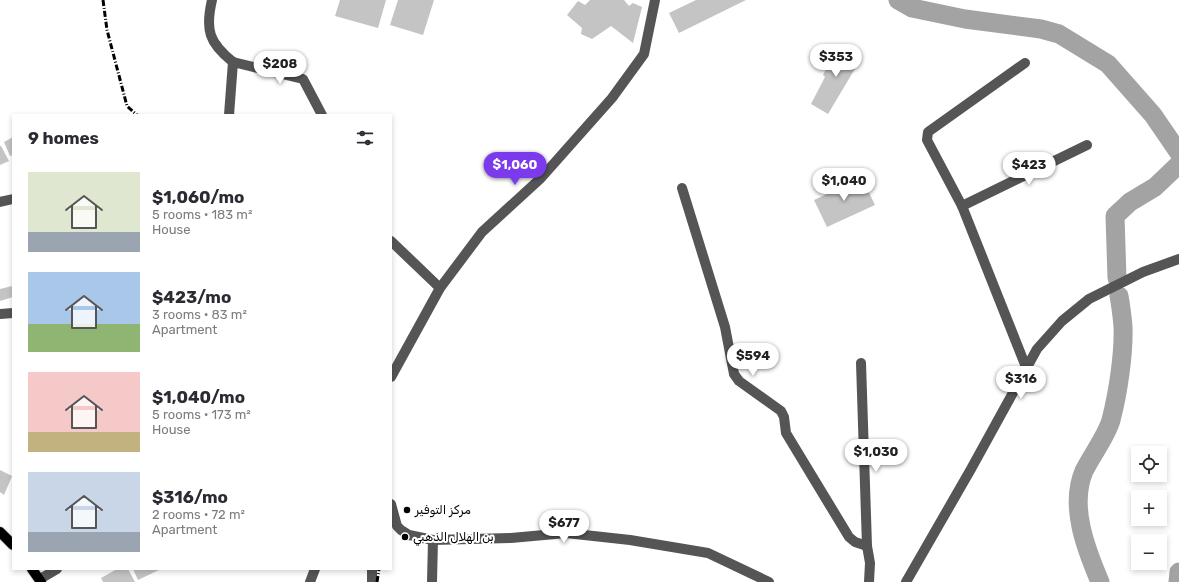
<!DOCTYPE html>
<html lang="en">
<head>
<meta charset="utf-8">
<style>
  body { margin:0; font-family:Rubik,Vazirmatn,sans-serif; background:#f2f2f3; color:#2b2b33; height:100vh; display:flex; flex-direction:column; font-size:15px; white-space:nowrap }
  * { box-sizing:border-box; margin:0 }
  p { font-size:13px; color:#7c7c81 }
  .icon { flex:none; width:22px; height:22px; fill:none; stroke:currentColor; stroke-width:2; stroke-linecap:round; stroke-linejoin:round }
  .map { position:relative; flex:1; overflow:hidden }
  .drawer { position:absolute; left:12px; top:114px; width:380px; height:456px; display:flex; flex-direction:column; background:#fff; border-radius:0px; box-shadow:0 2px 6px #0003 }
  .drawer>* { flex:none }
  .buttons { position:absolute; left:1131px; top:446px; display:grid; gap:8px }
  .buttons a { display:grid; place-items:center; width:36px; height:36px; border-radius:0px; background:#fff; box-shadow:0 2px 6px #0003; font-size:20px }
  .price { position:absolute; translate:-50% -34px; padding:0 9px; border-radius:14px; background:#fff; color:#222; font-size:13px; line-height:26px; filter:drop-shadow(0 1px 2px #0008) }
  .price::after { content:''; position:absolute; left:50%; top:24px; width:12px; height:9px; margin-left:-6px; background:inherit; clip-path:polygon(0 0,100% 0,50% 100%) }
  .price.current { background:#7c3aed; color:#fff }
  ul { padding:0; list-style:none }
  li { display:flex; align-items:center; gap:12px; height:100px; padding:0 16px }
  li span { display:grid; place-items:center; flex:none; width:112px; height:80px; border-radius:0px; color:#555 }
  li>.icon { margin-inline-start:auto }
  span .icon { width:48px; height:48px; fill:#fffc; stroke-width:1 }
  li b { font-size:17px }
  h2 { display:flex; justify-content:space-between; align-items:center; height:48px; padding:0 16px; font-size:17px }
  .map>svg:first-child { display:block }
</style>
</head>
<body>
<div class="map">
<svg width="1179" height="582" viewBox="0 0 1179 582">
  <rect width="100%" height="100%" fill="#fff"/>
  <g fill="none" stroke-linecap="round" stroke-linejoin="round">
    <g stroke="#a3a3a3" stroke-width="19">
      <path d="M898 0 912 8 965 19 1041 29 1059 34 1108 64 1153 115 1179 153"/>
      <path d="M1117 278 1115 216 1130 202 1155 187 1179 164"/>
      <path d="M1100 582C1086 549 1069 506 1084 471 1092 455 1107 435 1111 420 1118 393 1124 354 1123 326 1122 316 1121 306 1119 296"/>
      <path d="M1178 582 1179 572"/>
    </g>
  </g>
  <g fill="#c4c4c4">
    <path d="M340 0H386L378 28 335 16Z"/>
    <path d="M398 0H434L423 35 390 25Z"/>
    <path d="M590 0H624L629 6 633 3 642 7 633 43 611 26 592 39 581 34 582 28 567 15 578 1 585 5Z"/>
    <path d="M696 0H746L679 33 669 13Z"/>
    <path d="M839 44 862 57 828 114 811 104 825 77 823 75 827 67 826 66Z"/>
    <path d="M13 137V155L10 156 4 142Z"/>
    <path d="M0 146H1L9 161 0 165Z"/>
    <path d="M862 178 875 205 827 227 814 200Z"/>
    <path d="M12 286 13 297 0 301V289Z"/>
    <path d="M0 470 12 476 4 495 0 492Z"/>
    <path d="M117 569H128L135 582H103L101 578Z"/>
    <path d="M133 569H161L138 580Z"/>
  </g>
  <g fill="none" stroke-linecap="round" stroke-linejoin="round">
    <g stroke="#dbdbdb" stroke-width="12">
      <g id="major">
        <path d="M0 532 13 545"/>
        <path d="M32 569 41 582"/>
      </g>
    </g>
    <g stroke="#555" stroke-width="10">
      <path d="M212 0C205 30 209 43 233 62L229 115"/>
      <path d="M233 62 303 79 322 115"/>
      <path d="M1025 63 928 132 927 140 962 206 1026 367"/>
      <path d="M682 188 725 327 734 374 739 381 781 411 784 417 786 433 849 537 855 542 867 546"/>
      <path d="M0 202 13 199"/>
      <path d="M962 206 1087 145"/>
      <path d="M391 241 440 288"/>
      <path d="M0 314 13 313"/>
      <path d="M861 363 867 546 870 563 869 582"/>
      <path d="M391 377 440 288 482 232 541 178 612 98 644 54 655 0"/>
      <path d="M391 504 397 526 401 530 409 535 433 540 511 538 566 533 630 540 708 553 769 582"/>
      <path d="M40 579 57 569"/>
      <path d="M310 582 315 569"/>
      <path d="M372 582V569"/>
      <path d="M432 582 433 540"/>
      <path d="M906 582 971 469 1037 349 1062 321 1089 299 1143 272 1179 259"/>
    </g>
    <use href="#major" stroke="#000" stroke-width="10"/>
    <g stroke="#000" stroke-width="3" stroke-dasharray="6 2 1 2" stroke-linecap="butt">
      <path d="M103 0 107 30 127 106 137 115"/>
      <path d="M377 582 379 569"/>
    </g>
  </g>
  <g fill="#000" stroke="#fff" stroke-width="1.5">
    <circle cx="407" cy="510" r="4"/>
    <circle cx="405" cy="537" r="4"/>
  </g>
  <g text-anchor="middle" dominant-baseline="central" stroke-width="4" stroke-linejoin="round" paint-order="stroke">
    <g font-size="12" fill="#000" stroke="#fff" text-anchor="start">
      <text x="415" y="510">مركز التوفير</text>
      <text x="413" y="537">بن الهلال الذهبي</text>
    </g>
  </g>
</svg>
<div class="buttons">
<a><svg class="icon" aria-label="locate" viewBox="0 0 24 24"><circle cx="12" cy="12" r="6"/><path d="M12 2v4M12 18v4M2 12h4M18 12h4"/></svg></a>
<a>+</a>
<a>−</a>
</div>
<b class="price" style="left:836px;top:78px">$353</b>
<b class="price" style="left:280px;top:85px">$208</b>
<b class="price current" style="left:515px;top:186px">$1,060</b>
<b class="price" style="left:1029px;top:186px">$423</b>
<b class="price" style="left:844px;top:202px">$1,040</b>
<b class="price" style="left:753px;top:377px">$594</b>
<b class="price" style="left:1021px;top:400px">$316</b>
<b class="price" style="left:876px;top:473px">$1,030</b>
<b class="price" style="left:564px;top:544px">$677</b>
<section class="drawer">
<h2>9 homes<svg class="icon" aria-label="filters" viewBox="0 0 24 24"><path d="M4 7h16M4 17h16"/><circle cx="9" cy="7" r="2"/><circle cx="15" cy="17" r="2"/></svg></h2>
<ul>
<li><span style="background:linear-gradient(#dfe7d0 75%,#9aa5b1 0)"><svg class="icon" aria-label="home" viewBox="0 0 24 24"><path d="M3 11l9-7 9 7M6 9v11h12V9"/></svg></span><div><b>$1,060/mo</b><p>5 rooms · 183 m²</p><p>House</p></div></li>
<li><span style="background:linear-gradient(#a9c7e8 65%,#8fb573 0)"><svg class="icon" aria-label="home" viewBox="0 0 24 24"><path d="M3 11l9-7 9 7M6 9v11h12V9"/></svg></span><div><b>$423/mo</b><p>3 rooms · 83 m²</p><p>Apartment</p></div></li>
<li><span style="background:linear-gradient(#f6c9c9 75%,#c2b280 0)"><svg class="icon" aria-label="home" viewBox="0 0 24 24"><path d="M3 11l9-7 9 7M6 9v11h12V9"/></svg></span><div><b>$1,040/mo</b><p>5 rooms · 173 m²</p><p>House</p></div></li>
<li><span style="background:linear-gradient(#c9d6e8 75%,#9aa5b1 0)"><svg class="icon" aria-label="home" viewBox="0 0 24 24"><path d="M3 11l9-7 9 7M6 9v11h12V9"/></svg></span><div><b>$316/mo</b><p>2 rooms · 72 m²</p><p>Apartment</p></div></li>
</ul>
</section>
</div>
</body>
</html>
